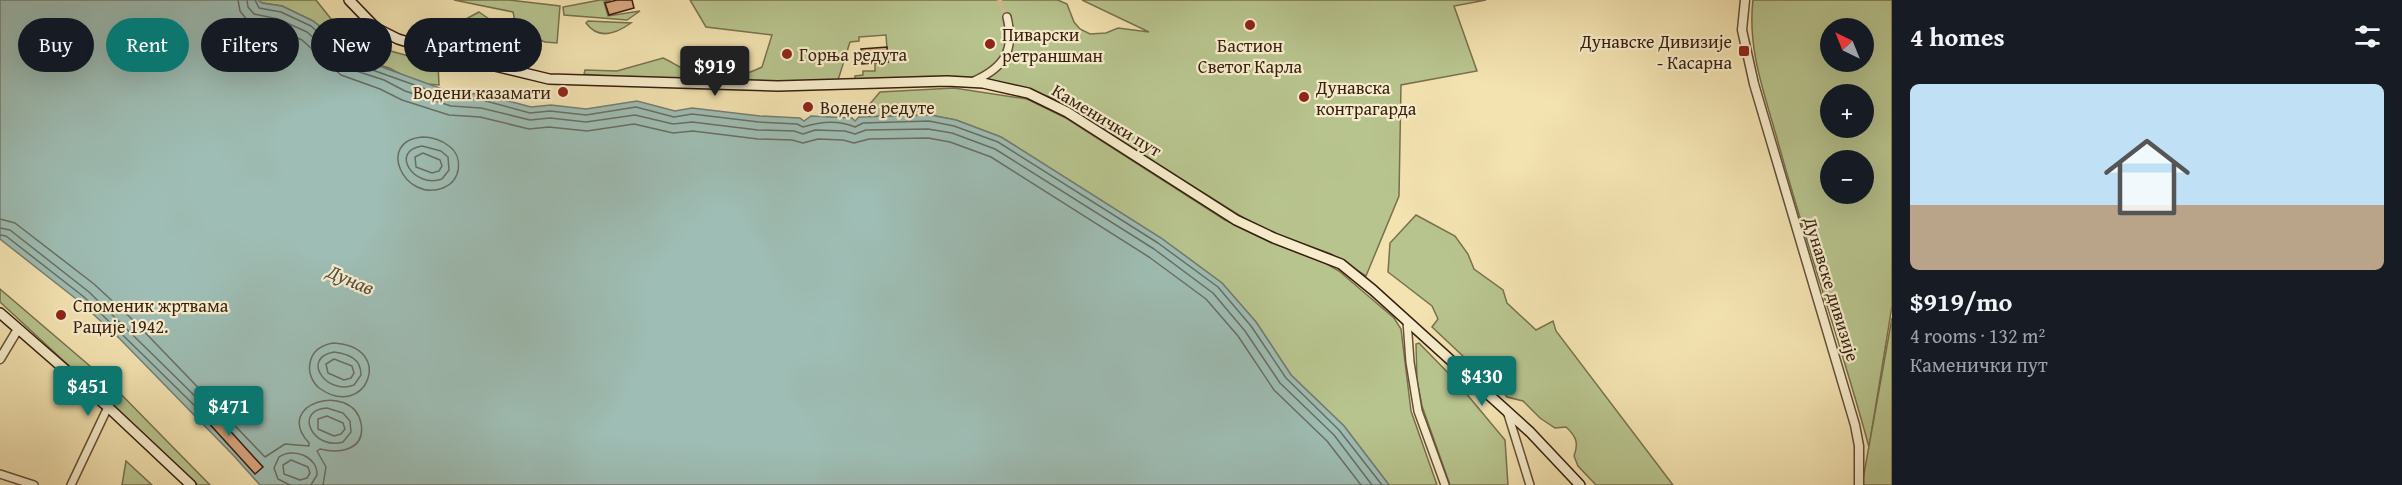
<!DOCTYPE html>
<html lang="en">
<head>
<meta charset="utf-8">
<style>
  body { margin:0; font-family:"Gentium Book Plus",serif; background:#242831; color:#f1f3f6; height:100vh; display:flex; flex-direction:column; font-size:22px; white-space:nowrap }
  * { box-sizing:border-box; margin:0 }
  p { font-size:20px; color:#9ea1a6 }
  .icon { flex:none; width:33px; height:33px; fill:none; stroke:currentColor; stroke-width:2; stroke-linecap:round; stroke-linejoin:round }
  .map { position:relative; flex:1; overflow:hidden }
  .side { display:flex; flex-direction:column; background:#171b24; width:510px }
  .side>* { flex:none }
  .top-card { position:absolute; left:18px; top:18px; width:570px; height:54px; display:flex; gap:12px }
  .needle { width:39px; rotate:317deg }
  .tools { position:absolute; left:1820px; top:18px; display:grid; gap:12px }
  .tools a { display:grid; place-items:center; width:54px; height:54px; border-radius:50%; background:#171b24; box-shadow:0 6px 24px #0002; font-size:30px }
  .price { position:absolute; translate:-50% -51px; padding:0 14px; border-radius:6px; background:#0f766e; color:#fff; font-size:20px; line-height:39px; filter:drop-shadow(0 2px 3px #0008) }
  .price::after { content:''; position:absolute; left:50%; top:36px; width:18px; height:14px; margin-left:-9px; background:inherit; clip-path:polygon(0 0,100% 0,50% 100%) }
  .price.on { background:#222; color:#fff }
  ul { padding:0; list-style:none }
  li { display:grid; align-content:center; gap:12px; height:318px; padding:0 18px }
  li+li { border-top:2px solid #363941 }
  li span { display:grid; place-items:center; height:186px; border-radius:9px; color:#555 }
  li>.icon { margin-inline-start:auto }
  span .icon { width:108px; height:108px; fill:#fffc; stroke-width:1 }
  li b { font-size:26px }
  h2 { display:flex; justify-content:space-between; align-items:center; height:72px; padding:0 18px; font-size:26px }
  .chip { padding:0 21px; border-radius:27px; background:#171b24; box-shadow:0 6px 24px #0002; font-size:21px; line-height:54px }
  .chip.on { background:#0f766e; color:#fff }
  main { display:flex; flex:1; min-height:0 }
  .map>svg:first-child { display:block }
</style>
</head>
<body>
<main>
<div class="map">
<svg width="1892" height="485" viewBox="0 0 1892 485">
  <rect width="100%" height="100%" fill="#f3e3b1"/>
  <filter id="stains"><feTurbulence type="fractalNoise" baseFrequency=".00333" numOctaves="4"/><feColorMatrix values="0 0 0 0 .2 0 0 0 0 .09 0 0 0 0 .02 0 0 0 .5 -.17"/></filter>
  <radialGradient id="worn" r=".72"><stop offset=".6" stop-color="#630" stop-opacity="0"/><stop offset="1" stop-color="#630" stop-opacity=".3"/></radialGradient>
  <g fill="#b8c48e" stroke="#78714e" stroke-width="1.5" fill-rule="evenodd">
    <path d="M258 0H316L347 39 438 64 439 85 427 84 410 79 389 68 352 56 342 44 313 21 282 6 262 3Z"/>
    <path d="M454 0H509L560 6 557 43 545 42 517 31 513 12Z"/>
    <path d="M600 0H611L604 2 608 16 640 11 627 20 564 15 563 7Z"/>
    <path d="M690 0H1058L1067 4 1074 22 1080 29 1090 34 1106 33 1118 28 1149 32 1082 0H1486L1454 6 1477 71 1401 85 1399 196 1366 276 1331 254 1258 227 1052 98C987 73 923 77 855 79V76L863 75V71H875V63L888 62 886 35 859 37V41L850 42 838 80 813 83 648 80 584 74 585 70 617 71 663 58C677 64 687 75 703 70 710 68 715 64 722 66 744 70 735 80 762 67L772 35 706 27Z"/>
    <path d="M1753 0H1892V306L1869 447C1841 344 1806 244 1778 142 1765 95 1747 49 1753 0ZM1863 28V62H1830V28ZM1863 94V128H1830V94ZM1863 160V194H1830V160Z"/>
    <path d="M479 12 492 21 504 20 506 22 503 33 494 39V51L487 56 481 53 469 39 470 29 466 25V19Z"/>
    <path d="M588 21 631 23C617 33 599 41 586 23Z"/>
    <path d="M954 88 1027 99 1066 118 1225 220 1272 243 1325 263 1339 271 1394 318 1401 329 1411 411 1437 485H1389L1344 426 1291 375 1256 322 1222 283 1161 238 1001 137 956 120 930 115 859 117 880 92Z"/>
    <path d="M1416 215 1455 236 1468 254 1474 269 1503 290 1507 303 1536 330 1553 321 1556 331 1673 485H1596L1578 466 1574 456C1579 443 1576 436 1566 427L1555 428 1540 418 1523 401 1507 397 1490 376 1480 372 1432 327 1438 319 1432 306 1388 272 1390 243Z"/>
    <path d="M0 289 111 384 210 485H198L0 302Z"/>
    <path d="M1892 318V485H1862Z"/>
    <path d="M1419 343 1455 380 1505 440 1508 485H1450L1422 406 1417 381 1416 344Z"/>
    <path d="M126 461 152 485H122Z"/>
  </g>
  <path fill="#9ebdb4" stroke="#757d72" stroke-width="1.5" d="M0 0H258L262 3 282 6 313 21 342 44 352 56 453 93 482 94 531 107 551 105 586 109 637 101 675 111 692 108 760 116 800 118 804 121 811 116 852 118 855 121 859 117 930 115 956 120 1001 137 1161 238 1222 283 1256 322 1291 375 1344 426 1389 485H260L234 456 119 338 80 302 0 239Z"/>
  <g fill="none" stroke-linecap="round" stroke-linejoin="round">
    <g stroke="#6a6e62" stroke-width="1.5">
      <path d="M238 0 240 11 248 21 276 28 302 40 341 75 380 89 402 100 449 115 480 117 529 129 549 127 587 131 634 124 673 133 693 131 758 139 792 140 803 143 818 139 843 140 854 143 869 139 928 138 950 142 991 157 1149 257 1206 299 1238 336 1274 390 1327 441 1361 485"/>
      <path d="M247 0 248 7 254 14 278 19 307 32 347 68 384 80 405 91 451 106 481 108 530 120 550 118 586 122 635 115 673 124 692 122 758 130 794 131 803 134 815 130 845 131 855 134 866 130 928 129 952 133 995 149 1154 249 1213 293 1245 331 1280 383 1334 435 1372 485"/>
      <path d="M255 0 259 8 281 12 311 26 350 62 451 98 482 100 530 113 550 111 586 115 636 107 674 117 692 114 759 122 797 124 803 127C819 122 839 120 855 127L863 123 929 121 954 126 998 142 1158 243 1218 287 1251 326 1286 378 1339 430 1382 485"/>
      <path d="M423 137C431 137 442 140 449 146 464 157 461 181 443 188 404 203 375 140 423 137Z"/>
      <path d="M422 146 441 151 448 157 449 170 442 179C414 189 389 151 422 146Z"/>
      <path d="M423 153 440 160 442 166 439 171 432 173 416 167 415 157Z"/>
      <path d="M0 219 15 223 94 284 134 321 265 457 285 444 309 446V443C272 403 352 381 361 423 366 450 340 454 320 449L317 451 326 467 323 485"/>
      <path d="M0 228 10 230 89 292 200 401"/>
      <path d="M0 235 6 236 84 297 195 406"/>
      <path d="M333 343C397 346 366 422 319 388 312 382 308 372 310 363 312 351 322 345 333 343Z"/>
      <path d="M334 352C348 354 361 358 361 375L354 385C327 396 300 358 334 352Z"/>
      <path d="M334 359 352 366 354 373 351 378 344 380 328 373 326 364Z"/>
      <path d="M327 408 343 413 350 421 351 432 343 442C313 451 293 410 327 408Z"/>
      <path d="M327 416 343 423 345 429 341 434 334 436 318 429V419Z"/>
      <path d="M291 460 308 467 310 473 307 478 300 480 284 474 283 465Z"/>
      <path d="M290 485 278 479 274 468 279 457C294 447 318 457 317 475L311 485"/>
    </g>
  </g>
  <g fill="#daa781" stroke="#371e0f" stroke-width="1.5">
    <path d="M617 0H632L634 8 609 15 605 3Z"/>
    <path d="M887 47 888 62 862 64 861 49Z"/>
    <path d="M203 401 263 467 255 474 195 408Z"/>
  </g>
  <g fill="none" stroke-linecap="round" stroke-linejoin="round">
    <path stroke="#cdbc91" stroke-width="7" stroke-dasharray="7 3.5" stroke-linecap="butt" d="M998 0 1007 17"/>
    <g stroke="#664f38" stroke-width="10">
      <g id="minor">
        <path d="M974 81C1005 67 1015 50 1007 17"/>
        <path d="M1407 321 1410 362 1418 411 1445 485"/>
        <path d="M1507 411 1530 485"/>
        <path d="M0 474 34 485"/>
        <path d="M71 485 108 407"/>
      </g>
    </g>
    <g stroke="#664f38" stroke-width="11">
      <g id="tertiary">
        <path d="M1745 0 1742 30 1754 84 1855 425 1859 446V485"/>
        <path d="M0 359 18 329"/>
      </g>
    </g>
    <g stroke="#371e0f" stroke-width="12">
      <g id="secondary">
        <path d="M349 0 376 28 398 39 453 56 549 79 778 86 947 81 983 83 1028 93 1067 112 1236 220 1274 238 1341 264 1373 290 1530 432 1580 485"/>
        <path d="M0 313 108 407 191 485"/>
      </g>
    </g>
    <use href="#minor" stroke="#f7edcc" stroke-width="7"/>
    <use href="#tertiary" stroke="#f7edcc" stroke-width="8"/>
    <use href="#secondary" stroke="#f7edcc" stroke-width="9"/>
  </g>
  <g fill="#8f2418" stroke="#f7edcc" stroke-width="2">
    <circle cx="1250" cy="25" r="6"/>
    <circle cx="990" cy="44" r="6"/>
    <rect x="1738" y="45" width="12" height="12" rx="3"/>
    <circle cx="787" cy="54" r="6"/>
    <circle cx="563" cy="92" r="6"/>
    <circle cx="1304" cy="97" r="6"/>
    <circle cx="808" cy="107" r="6"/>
    <circle cx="61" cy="315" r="6"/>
  </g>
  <g text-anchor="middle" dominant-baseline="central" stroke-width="4.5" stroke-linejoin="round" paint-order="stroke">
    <g font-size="18" fill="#371e0f" stroke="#f7edcc" text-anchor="start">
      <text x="1002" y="34">Пиварски<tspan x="1002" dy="21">ретраншман</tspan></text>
      <text x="1732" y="41" text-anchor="end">Дунавске Дивизије<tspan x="1732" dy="21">- Касарна</tspan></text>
      <text x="1250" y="45" text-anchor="middle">Бастион<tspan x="1250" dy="21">Светог Карла</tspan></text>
      <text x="799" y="54">Горња редута</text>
      <text x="1316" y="87">Дунавска<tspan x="1316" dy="21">контрагарда</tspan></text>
      <text x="551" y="92" text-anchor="end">Водени казамати</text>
      <text x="820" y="107">Водене редуте</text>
      <text x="73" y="305">Споменик жртвама<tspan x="73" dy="21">Рације 1942.</tspan></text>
    </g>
    <g font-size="18" fill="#371e0f" stroke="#f7edcc">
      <text transform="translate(1107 120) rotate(31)">Каменички пут</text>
      <text transform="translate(1832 289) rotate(73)">Дунавске дивизије</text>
    </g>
    <g font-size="20" font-style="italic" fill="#564e41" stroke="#f7edcc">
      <text transform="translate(351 279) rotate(23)">Дунав</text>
    </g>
  </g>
  <rect width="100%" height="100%" filter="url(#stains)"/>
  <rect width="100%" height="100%" fill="url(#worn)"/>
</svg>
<div class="tools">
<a><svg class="needle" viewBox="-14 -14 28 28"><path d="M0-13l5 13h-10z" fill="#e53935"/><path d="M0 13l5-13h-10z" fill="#9ea1a6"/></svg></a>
<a>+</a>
<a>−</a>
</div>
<b class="price on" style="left:715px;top:97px">$919</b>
<b class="price" style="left:1482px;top:407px">$430</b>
<b class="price" style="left:88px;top:417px">$451</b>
<b class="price" style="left:229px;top:437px">$471</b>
<div class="top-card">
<a class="chip">Buy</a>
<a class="chip on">Rent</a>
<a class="chip">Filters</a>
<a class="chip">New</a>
<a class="chip">Apartment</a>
</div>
</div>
<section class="side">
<h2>4 homes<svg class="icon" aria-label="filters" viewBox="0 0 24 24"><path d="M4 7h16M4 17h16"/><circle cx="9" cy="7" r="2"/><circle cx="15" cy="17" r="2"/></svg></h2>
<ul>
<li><span style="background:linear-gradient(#bfe0f5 65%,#b9a48a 0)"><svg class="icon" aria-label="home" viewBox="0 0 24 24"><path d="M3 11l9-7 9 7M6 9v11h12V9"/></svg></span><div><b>$919/mo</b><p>4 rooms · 132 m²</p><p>Каменички пут</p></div></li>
</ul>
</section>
</main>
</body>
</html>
